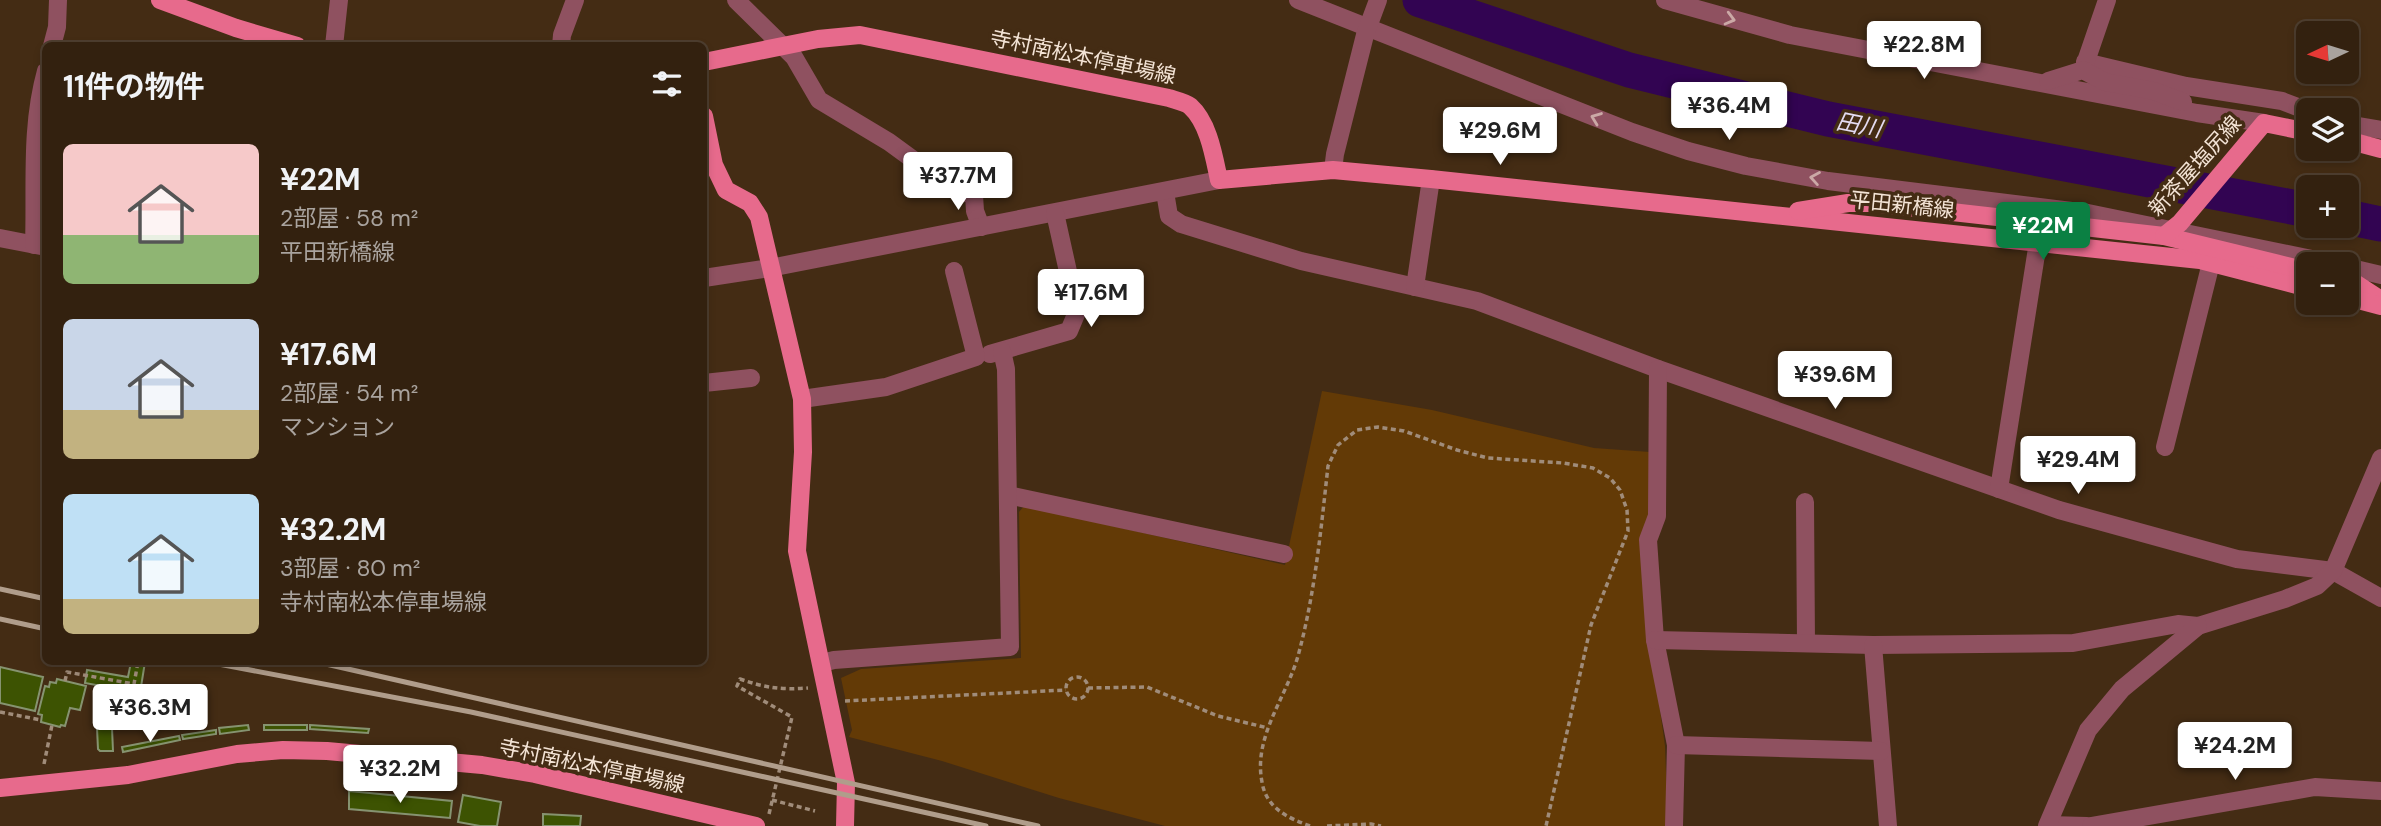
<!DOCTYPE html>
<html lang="ja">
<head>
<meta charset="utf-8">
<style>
  body { margin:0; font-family:"DM Sans","Noto Sans JP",sans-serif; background:#3e2e1d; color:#f1f3f6; height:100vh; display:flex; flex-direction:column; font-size:26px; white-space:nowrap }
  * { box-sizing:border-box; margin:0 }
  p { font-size:23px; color:#a9a39e }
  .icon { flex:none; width:38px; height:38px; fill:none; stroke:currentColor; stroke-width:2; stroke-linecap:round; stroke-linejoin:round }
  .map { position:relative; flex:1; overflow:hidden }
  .details { position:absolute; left:42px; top:42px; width:665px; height:623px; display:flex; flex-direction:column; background:#33210f; border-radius:10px; box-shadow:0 4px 10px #0003,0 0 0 2px #4e3e2f }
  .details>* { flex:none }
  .needle { width:46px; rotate:266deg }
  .buttons { position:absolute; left:2296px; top:21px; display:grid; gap:14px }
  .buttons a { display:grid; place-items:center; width:63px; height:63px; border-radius:10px; background:#33210f; box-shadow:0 4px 10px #0003,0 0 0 2px #4e3e2f; font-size:35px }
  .price { position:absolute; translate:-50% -60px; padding:0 16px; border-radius:7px; background:#fff; color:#222; font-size:23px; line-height:46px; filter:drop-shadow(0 2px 4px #0008) }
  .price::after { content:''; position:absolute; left:50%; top:42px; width:21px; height:16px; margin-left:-10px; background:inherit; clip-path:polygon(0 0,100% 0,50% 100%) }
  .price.on { background:#0b8043; color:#fff }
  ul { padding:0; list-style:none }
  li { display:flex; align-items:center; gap:21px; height:175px; padding:0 21px }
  li span { display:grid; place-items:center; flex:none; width:196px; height:140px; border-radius:10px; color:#555 }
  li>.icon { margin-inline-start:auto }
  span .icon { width:84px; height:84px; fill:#fffc; stroke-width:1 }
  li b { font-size:30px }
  h2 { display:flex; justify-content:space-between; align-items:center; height:84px; padding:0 21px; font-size:30px }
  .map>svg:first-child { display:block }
</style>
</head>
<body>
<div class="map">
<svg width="2381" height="826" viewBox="0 0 2381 826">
  <rect width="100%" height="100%" fill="#442c14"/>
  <path fill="#633a06" d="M1322 391 1432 410 1594 448 1650 452 1649 632 1665 746 1668 826H1165L1059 798 942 761 849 737 852 730 841 678 861 669 1021 658 1019 512 1024 506 1285 565Z"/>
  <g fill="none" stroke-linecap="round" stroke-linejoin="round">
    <g stroke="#320452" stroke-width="35">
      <path d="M1420 0 1629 70 1828 119 2308 210"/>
      <path d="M2347 217 2381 224"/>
    </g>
  </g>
  <g fill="#3d5302" stroke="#869370" stroke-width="2">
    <path d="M131 662H145L140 693 85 683 87 670 128 677Z"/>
    <path d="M0 667 43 677 35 711 0 703Z"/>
    <path d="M57 679 86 686 80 710 70 708 65 726 61 725 60 727 41 722 42 715 38 714 45 686 49 687 50 682 56 683Z"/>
    <path d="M248 725 249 730 220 734 219 728Z"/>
    <rect x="264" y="725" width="43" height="5"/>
    <path d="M310 725 369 729 368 733 310 729Z"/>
    <path d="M97 728H112L113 751H100L98 749Z"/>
    <path d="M216 730V734L183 739 182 735Z"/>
    <path d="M179 736 180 740 123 752 122 747Z"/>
    <path d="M349 791 452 801 450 818 349 809Z"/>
    <path d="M463 795 501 802 497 826H480L458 822Z"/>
    <path d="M543 814 581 816 580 826H543Z"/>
  </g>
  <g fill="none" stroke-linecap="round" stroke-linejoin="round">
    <g stroke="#a08c7a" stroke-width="3.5" stroke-dasharray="5 3.5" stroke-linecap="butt">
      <circle cx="1077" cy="688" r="11"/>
      <path d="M65 681 67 672 134 684 138 662"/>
      <path d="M1088 688 1147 687 1218 716 1268 728"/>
      <path d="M845 701 1066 690"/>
      <path d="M0 712 41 720"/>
      <path d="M44 764 52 725"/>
      <path d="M772 800 815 811"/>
      <path d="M769 814 792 717 737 686 740 679C766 688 781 690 808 688"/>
      <path d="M1310 826C1288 818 1266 808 1262 782 1253 737 1286 698 1298 656 1315 594 1321 529 1328 466L1338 445 1357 430 1378 427 1404 431 1457 450 1488 458 1563 463 1593 468 1610 478 1620 490 1627 510 1628 531 1591 625 1546 826"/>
      <path d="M1327 826 1371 824 1381 826"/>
    </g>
    <g stroke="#8f5160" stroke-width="18">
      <path d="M736 0 794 57 819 100 889 142 956 191 974 195 975 211 981 227"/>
      <path d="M1298 0 1632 132 1688 151 1746 166 1828 181 2088 213 2336 264"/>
      <path d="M1665 0 1790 35 2197 113 2264 123"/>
      <path d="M52 46 57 27 58 0"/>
      <path d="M334 46 339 0"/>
      <path d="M561 46 562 35 575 0"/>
      <path d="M2085 62 2186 86 2282 101 2308 111"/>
      <path d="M2083 70 2107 0"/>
      <path d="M2048 81 2083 70 2105 82 2154 91 2183 102"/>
      <path d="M2347 124 2381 130"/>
      <path d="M1333 170 1335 154 1365 35 1378 0"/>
      <path d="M1165 192 1169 216 1181 224 1301 261 1477 301 1658 369 2059 510 2237 559 2333 571 2381 598"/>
      <path d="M0 238 46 247"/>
      <path d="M34 245C36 187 30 128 46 71"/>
      <path d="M2347 267 2381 275"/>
      <path d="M704 278 770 268 1219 180"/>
      <path d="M1415 287 1431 179"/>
      <path d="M990 354 1069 331 1077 312 1055 213"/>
      <path d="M1658 369 1657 516 1648 540 1655 640 1676 745 1674 826"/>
      <path d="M704 383 751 378"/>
      <path d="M802 399 886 387 976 357 954 271"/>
      <path d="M2165 447 2211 263"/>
      <path d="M1999 489 2038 242"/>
      <path d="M1008 495 1284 554"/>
      <path d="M1805 502 1806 643"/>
      <path d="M1655 640 1873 645 2073 643 2178 624 2198 626 2285 599 2317 586 2333 571 2381 458"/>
      <path d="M1873 645 1888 826"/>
      <path d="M822 663 834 660 1010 647 1006 369 1002 351"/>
      <path d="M1676 745 1881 751"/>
      <path d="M2048 825 2087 826"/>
      <path d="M2047 826 2088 730 2122 689 2198 626"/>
      <path d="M2091 826 2315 787 2381 791"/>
    </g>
    <g stroke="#e76a8c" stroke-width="18">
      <path d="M160 0 236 28 297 46"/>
      <path d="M704 62 818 39 860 35 1169 98C1175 100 1185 102 1190 106 1209 123 1214 157 1219 180L1333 170 1431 179 2200 260 2308 288"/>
      <path d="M704 116 714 165 726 190 750 203 759 217 802 399 803 452 797 551 846 783 845 826"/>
      <path d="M2347 140 2381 149"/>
      <path d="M1798 211 1848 203H1872L2164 236 2308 271"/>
      <path d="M2164 236 2180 223 2264 123 2308 132"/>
      <path d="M2347 281 2355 283 2381 300"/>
      <path d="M2347 297 2381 306"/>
      <path d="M0 788 128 775 237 754 283 750 327 751 482 765 535 774 756 826"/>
    </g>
    <g stroke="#b09d8b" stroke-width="5">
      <path d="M0 589 46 599"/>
      <path d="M0 619 46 629"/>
      <path d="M208 662 471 712 986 826"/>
      <path d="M317 662 1038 826"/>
    </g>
  </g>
  <defs><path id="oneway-chevron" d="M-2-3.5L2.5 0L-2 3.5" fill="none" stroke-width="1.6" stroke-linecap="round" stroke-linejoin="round" transform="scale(1.75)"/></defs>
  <g stroke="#cba9a6">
    <use href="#oneway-chevron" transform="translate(1730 19) rotate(15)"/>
    <use href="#oneway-chevron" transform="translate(1596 118) rotate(-159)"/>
    <use href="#oneway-chevron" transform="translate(1815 178) rotate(-170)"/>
  </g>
  <g text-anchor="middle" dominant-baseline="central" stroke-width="7" stroke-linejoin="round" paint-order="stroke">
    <g font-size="21" fill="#f3e3d5" stroke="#442c14">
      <text transform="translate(1083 57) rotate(12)">寺村南松本停車場線</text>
      <text transform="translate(2195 166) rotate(-48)">新茶屋塩尻線</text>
      <text transform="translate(1902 205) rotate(6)">平田新橋線</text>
      <text transform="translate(592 766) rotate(12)">寺村南松本停車場線</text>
    </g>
    <g font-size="23" font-style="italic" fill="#e4dbf1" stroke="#442c14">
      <text transform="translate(1859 125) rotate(11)">田川</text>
    </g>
  </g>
</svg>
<div class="buttons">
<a><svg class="needle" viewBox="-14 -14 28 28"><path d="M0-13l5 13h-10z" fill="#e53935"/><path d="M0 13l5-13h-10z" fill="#a9a39e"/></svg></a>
<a><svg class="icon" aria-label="layers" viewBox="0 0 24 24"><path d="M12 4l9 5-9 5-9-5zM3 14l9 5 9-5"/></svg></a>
<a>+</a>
<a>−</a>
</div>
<b class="price" style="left:1924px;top:81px">¥22.8M</b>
<b class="price" style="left:1729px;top:142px">¥36.4M</b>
<b class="price" style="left:1500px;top:167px">¥29.6M</b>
<b class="price" style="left:958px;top:212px">¥37.7M</b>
<b class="price on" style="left:2043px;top:262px">¥22M</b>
<b class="price" style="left:1091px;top:329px">¥17.6M</b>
<b class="price" style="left:1835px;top:411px">¥39.6M</b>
<b class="price" style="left:2078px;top:496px">¥29.4M</b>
<b class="price" style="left:150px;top:744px">¥36.3M</b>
<b class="price" style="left:2235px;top:782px">¥24.2M</b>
<b class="price" style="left:400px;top:805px">¥32.2M</b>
<section class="details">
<h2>11件の物件<svg class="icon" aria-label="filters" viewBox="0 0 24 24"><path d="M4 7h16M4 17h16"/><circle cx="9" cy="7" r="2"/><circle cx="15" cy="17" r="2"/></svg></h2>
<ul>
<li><span style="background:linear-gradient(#f6c9c9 65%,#8fb573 0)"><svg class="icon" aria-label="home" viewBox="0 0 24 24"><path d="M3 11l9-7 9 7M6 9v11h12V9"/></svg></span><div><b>¥22M</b><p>2部屋 · 58 m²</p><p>平田新橋線</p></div></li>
<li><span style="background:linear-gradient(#c9d6e8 65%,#c2b280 0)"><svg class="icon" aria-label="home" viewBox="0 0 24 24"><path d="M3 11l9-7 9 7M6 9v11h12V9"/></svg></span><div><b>¥17.6M</b><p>2部屋 · 54 m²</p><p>マンション</p></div></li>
<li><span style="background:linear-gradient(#bfe0f5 75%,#c2b280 0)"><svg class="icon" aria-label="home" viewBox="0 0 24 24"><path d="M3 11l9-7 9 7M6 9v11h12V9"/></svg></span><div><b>¥32.2M</b><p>3部屋 · 80 m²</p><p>寺村南松本停車場線</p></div></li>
</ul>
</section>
</div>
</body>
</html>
